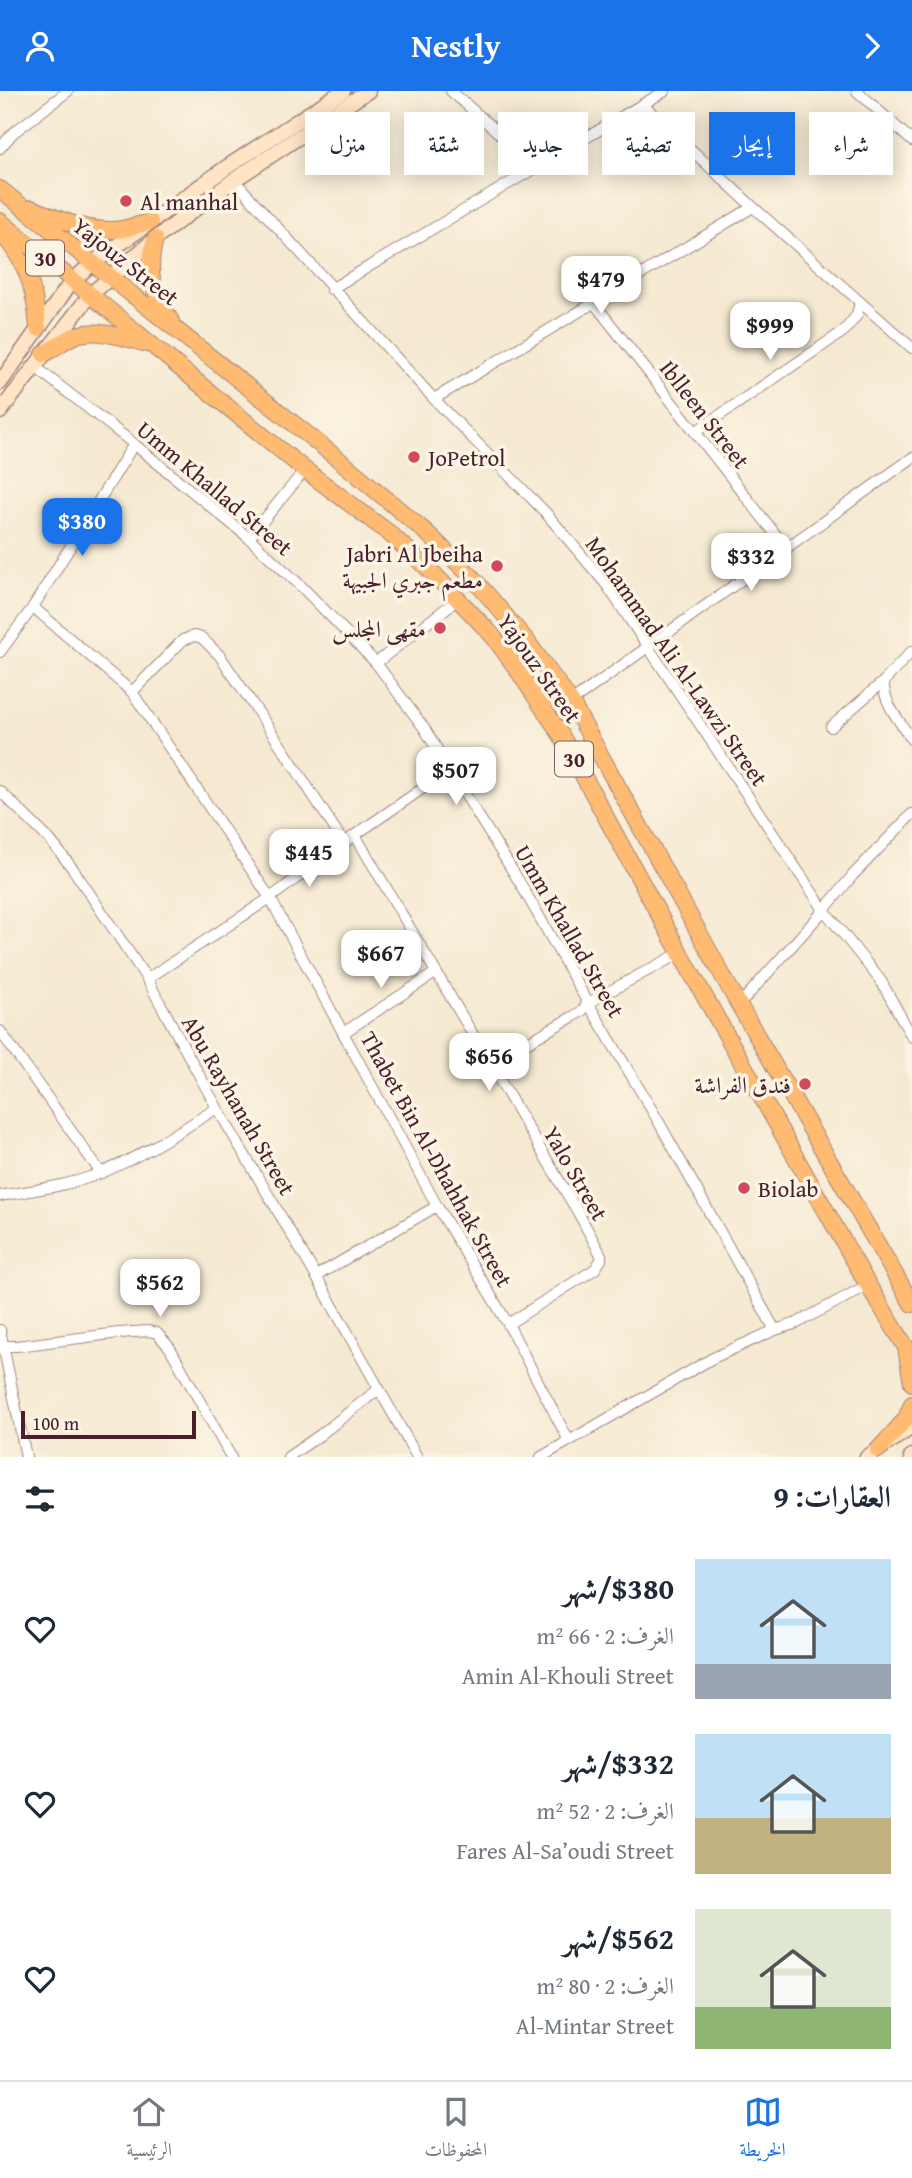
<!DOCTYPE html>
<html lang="ar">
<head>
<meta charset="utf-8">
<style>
  body { margin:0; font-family:"Gentium Book Plus",Amiri,serif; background:#f2f2f3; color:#1f2937; direction:rtl; height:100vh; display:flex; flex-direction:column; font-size:26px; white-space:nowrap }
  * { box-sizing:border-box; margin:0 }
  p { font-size:23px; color:#747a83 }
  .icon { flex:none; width:38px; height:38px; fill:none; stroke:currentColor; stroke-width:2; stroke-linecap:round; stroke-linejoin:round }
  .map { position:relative; height:1366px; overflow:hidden; direction:ltr }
  .side { display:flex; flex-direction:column; background:#fff; flex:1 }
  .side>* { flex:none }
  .hud { position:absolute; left:21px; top:21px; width:872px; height:63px; direction:rtl; display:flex; gap:14px }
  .scale { position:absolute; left:21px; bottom:18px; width:175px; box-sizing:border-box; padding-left:7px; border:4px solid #4a1f2b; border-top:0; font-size:19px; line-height:24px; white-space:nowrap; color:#4a1f2b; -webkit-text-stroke:5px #fcf5e5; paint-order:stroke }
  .price { position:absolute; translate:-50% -60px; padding:0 16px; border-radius:14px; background:#fff; color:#222; font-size:23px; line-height:46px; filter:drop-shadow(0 2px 4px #0008) }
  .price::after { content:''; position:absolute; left:50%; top:42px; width:21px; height:16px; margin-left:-10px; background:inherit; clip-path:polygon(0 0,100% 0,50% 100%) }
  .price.current { background:#1a73e8; color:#fff }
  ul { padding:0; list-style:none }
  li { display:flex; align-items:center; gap:21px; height:175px; padding:0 21px }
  li span { display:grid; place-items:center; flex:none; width:196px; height:140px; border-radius:0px; color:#555 }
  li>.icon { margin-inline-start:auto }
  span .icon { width:84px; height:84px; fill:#fffc; stroke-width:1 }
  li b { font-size:30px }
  h2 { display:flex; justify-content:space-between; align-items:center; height:84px; padding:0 21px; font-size:30px }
  .chip { padding:0 24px; border-radius:0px; background:#fff; box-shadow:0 4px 18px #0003; font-size:24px; line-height:63px }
  .chip.current { background:#1a73e8; color:#fff }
  header { display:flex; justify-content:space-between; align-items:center; height:91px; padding:0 21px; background:#1a73e8; color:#fff; font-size:32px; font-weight:700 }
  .tab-bar { display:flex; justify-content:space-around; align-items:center; height:98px; border-top:2px solid #e0e1e3; background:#fff; font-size:19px; color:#747a83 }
  .tab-bar a { display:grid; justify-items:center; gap:4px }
  .tab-bar .current { color:#1a73e8 }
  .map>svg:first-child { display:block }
</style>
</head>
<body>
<header><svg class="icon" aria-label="forward" viewBox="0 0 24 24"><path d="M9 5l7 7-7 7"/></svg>Nestly<svg class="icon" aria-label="person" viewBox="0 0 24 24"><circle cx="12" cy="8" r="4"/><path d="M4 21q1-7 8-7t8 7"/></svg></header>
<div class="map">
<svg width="912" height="1366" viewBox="0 0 912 1366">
  <rect width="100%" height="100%" fill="#fcf5e5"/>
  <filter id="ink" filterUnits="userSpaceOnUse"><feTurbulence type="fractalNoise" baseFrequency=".0143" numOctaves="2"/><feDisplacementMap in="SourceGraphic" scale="14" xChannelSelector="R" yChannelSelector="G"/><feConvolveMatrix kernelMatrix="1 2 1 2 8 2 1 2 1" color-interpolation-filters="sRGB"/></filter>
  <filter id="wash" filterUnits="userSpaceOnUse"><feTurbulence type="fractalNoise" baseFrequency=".00686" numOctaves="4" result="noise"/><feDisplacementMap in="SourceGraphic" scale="28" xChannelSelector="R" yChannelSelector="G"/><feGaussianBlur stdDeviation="1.57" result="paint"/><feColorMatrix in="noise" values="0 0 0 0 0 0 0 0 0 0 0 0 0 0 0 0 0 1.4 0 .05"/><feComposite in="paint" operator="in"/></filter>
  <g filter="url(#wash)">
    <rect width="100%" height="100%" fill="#f5e9d1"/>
  </g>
  <g filter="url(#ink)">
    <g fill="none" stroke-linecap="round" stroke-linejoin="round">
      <g stroke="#a0847e" stroke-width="12">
        <g id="street">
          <path d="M451 0 536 75"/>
          <path d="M857 0 912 50"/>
          <path d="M643 14 753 116 912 257"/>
          <path d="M0 57 13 42 68 0"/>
          <path d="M234 89 434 308 545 421 606 493 824 819 881 890 912 946"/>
          <path d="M331 198 665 0"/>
          <path d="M594 212 787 458"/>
          <path d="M34 275 134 353 249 447 302 496 376 572 424 637 519 790 588 912 656 1026 775 1239"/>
          <path d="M434 308 753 116"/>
          <path d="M695 341 844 240 857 224 860 211"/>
          <path d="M249 447 305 379"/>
          <path d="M33 516 132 601 270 807 437 1115 508 1233 569 1350"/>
          <path d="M0 561 33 516 134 353"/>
          <path d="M376 572 458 508"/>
          <path d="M884 590C882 611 901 632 912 649"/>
          <path d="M132 601 183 549 194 545 202 547 220 565 283 658 344 752"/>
          <path d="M571 611 912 367"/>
          <path d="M831 636 884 590 912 560"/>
          <path d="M0 700 50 749 73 778 147 888 217 1017 316 1185 417 1366"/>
          <path d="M355 744 580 1125 601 1164V1169L595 1178 508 1233"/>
          <path d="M147 888 270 807 355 744 451 678"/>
          <path d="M739 914 824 819 853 784 912 723"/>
          <path d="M0 940 101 1082"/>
          <path d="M343 942 435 882"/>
          <path d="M489 973 574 925 582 920 588 912 680 862"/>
          <path d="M0 1105C34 1099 69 1095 101 1082 142 1065 180 1040 217 1017"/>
          <path d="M316 1185 437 1115"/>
          <path d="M0 1239 26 1366"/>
          <path d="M4 1255H17L119 1242 149 1240 157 1242 170 1257 231 1366"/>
          <path d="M288 1366 320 1344 379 1298"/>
          <path d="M541 1366 713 1267 775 1239 797 1232 868 1194"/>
        </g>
      </g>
      <g stroke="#a0847e" stroke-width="17">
        <g id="secondary">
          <path d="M0 292 72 190 93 172 227 76 343 0"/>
          <path d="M0 321 90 204 155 148 234 89 368 0"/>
          <path d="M867 1366 912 1336"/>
          <path d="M911 1366 912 1365"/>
        </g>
      </g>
      <g stroke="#a0847e" stroke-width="18">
        <g id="primary">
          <path d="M0 98 343 372 427 442 472 486 526 549 571 611 739 914 912 1213"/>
          <path d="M31 117C59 128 91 143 123 138 132 136 141 133 150 131"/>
          <path d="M0 130 305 379 389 442 433 482 493 545 519 581 561 644 680 862 868 1194 912 1266"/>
          <path d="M0 140C27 172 35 196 38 237"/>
          <path d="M155 148C146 182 152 200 171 230"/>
          <path d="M44 263C54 257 63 250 74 245 96 236 125 247 147 253"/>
          <path d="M906 1257 912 1292"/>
          <path d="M878 1359 906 1328 912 1313"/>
        </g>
      </g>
      <use href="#street" stroke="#fff" stroke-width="10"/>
      <use href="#secondary" stroke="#ffe4c6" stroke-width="14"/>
      <use href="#primary" stroke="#ffbb71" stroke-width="16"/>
    </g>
  </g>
  <g fill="#d1495b" stroke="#fcf5e5" stroke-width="2.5">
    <circle cx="126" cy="110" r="7"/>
    <circle cx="414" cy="366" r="7"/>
    <circle cx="497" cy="475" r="7"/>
    <circle cx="440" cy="537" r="7"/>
    <circle cx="805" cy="993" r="7"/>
    <circle cx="744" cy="1097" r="7"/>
  </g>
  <g text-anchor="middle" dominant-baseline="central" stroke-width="7" stroke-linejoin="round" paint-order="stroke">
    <g fill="#fcf5e5" stroke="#7f5f63" stroke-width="2">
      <rect x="26" y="149.5" width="38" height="35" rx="5"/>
      <rect x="555" y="650.5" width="38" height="35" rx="5"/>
    </g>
    <g font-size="21" font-weight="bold" fill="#4a1f2b">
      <text x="45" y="167">30</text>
      <text x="574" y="668">30</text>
    </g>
    <g font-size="23" fill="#4a1f2b" stroke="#fcf5e5" text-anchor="start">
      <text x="140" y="110">Al manhal</text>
      <text x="428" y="366">JoPetrol</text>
      <text x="483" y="462" text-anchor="end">Jabri Al Jbeiha<tspan x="483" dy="26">مطعم جبري الجبيهة</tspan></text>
      <text x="426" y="537" text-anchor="end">مقهى المجلس</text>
      <text x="791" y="993" text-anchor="end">فندق الفراشة</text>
      <text x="758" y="1097">Biolab</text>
    </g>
    <g font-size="23" fill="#4a1f2b" stroke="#fcf5e5">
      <text transform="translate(126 170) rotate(38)">Yajouz Street</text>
      <text transform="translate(705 323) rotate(52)">Iblleen Street</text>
      <text transform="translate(215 397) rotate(40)">Umm Khallad Street</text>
      <text transform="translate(677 570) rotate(55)">Mohammad Ali Al-Lawzi Street</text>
      <text transform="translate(540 577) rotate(55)">Yajouz Street</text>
      <text transform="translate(570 840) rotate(60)">Umm Khallad Street</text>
      <text transform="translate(239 1014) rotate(60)">Abu Rayhanah Street</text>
      <text transform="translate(437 1068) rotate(61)">Thabet Bin Al-Dhahhak Street</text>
      <text transform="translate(576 1082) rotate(60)">Yalo Street</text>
    </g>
  </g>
</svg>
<div class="scale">100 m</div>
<b class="price" style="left:601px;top:225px">$479</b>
<b class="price" style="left:770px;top:271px">$999</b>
<b class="price current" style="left:82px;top:467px">$380</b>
<b class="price" style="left:751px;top:502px">$332</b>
<b class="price" style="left:456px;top:716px">$507</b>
<b class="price" style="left:309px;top:798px">$445</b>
<b class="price" style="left:381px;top:899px">$667</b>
<b class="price" style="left:489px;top:1002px">$656</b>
<b class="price" style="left:160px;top:1228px">$562</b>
<div class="hud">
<a class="chip">شراء</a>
<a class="chip current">إيجار</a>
<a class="chip">تصفية</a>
<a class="chip">جديد</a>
<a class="chip">شقة</a>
<a class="chip">منزل</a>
</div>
</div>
<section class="side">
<h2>العقارات: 9<svg class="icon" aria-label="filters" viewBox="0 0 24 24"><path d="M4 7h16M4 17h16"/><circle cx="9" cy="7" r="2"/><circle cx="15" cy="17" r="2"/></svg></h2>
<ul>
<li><span style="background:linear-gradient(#bfe0f5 75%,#9aa5b1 0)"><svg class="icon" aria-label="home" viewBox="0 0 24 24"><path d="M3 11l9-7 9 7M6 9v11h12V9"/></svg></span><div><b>$380/شهر</b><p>الغرف: 2 · 66 m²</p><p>Amin Al-Khouli Street</p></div><svg class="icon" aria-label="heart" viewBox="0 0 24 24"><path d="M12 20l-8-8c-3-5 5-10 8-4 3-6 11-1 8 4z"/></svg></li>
<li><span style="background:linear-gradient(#bfe0f5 60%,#c2b280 0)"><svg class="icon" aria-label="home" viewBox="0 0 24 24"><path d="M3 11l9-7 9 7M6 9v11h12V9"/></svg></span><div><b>$332/شهر</b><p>الغرف: 2 · 52 m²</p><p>Fares Al-Sa’oudi Street</p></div><svg class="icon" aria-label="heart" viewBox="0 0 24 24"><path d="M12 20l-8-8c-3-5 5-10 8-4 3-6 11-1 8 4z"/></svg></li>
<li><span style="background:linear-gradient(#dfe7d0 70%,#8fb573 0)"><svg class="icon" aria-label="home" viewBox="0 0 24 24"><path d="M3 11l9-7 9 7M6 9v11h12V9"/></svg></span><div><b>$562/شهر</b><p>الغرف: 2 · 80 m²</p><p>Al-Mintar Street</p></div><svg class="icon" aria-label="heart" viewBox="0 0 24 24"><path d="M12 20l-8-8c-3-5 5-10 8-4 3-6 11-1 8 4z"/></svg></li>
</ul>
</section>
<nav class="tab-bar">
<a class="current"><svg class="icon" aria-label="map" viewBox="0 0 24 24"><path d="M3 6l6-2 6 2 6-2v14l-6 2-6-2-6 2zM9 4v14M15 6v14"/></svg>الخريطة</a>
<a><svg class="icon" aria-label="saved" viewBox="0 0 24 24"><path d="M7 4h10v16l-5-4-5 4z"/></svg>المحفوظات</a>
<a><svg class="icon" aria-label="home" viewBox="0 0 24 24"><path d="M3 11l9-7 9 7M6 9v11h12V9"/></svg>الرئيسية</a>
</nav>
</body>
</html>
